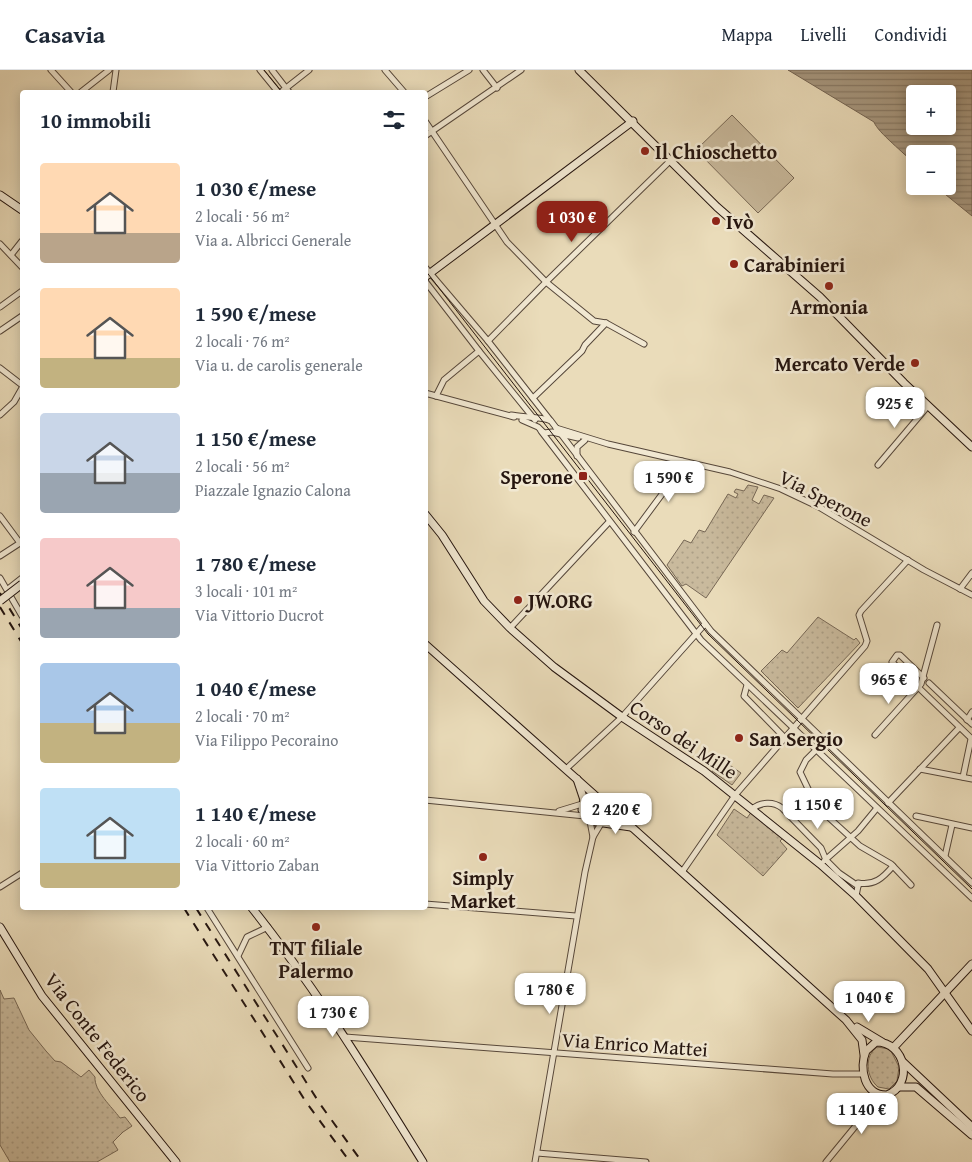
<!DOCTYPE html>
<html lang="it">
<head>
<meta charset="utf-8">
<style>
  body { margin:0; font-family:"Gentium Book Plus",serif; background:#f6f6f7; color:#1f2937; height:100vh; display:flex; flex-direction:column; font-size:19px; white-space:nowrap }
  * { box-sizing:border-box; margin:0 }
  p { font-size:16px; color:#747a83 }
  .icon { flex:none; width:28px; height:28px; fill:none; stroke:currentColor; stroke-width:2; stroke-linecap:round; stroke-linejoin:round }
  .map { position:relative; flex:1; overflow:hidden }
  .sheet { position:absolute; left:20px; top:20px; width:408px; height:820px; display:flex; flex-direction:column; background:#fff; border-radius:5px; box-shadow:0 2px 12px #0003 }
  .sheet>* { flex:none }
  .fabs { position:absolute; left:906px; top:15px; display:grid; gap:10px }
  .fabs a { display:grid; place-items:center; width:50px; height:50px; border-radius:5px; background:#fff; box-shadow:0 2px 12px #0003; font-size:25px }
  .price { position:absolute; translate:-50% -42px; padding:0 11px; border-radius:10px; background:#fff; color:#222; font-size:16px; line-height:32px; filter:drop-shadow(0 1px 2px #0008) }
  .price::after { content:''; position:absolute; left:50%; top:30px; width:15px; height:11px; margin-left:-8px; background:inherit; clip-path:polygon(0 0,100% 0,50% 100%) }
  .price.selected { background:#8f2418; color:#fff }
  ul { padding:0; list-style:none }
  li { display:flex; align-items:center; gap:15px; height:125px; padding:0 20px }
  li span { display:grid; place-items:center; flex:none; width:140px; height:100px; border-radius:5px; color:#555 }
  li>.icon { margin-inline-start:auto }
  span .icon { width:60px; height:60px; fill:#fffc; stroke-width:1 }
  li b { font-size:21px }
  h2 { display:flex; justify-content:space-between; align-items:center; height:60px; padding:0 20px; font-size:21px }
  header { display:flex; align-items:center; gap:30px; box-sizing:border-box; height:70px; padding:0 25px; background:#fff; border-bottom:1px solid #e0e1e3 }
  header strong { font-size:24px }
  nav { display:flex; gap:28px; margin-inline-start:auto; font-size:18px }
  .map>svg:first-child { display:block }
</style>
</head>
<body>
<header>
<strong>Casavia</strong>
<nav><a>Mappa</a><a>Livelli</a><a>Condividi</a></nav>
</header>
<div class="map">
<svg width="972" height="1092" viewBox="0 0 972 1092">
  <defs>
    <pattern id="grass-dots" width="8" height="8" patternUnits="userSpaceOnUse" patternTransform="scale(1.25)"><rect width="8" height="8" fill="#c9ba9d"/><path d="M2 2h.1M6 6h.1" fill="none" stroke="#ac9f86" stroke-width="1.8" stroke-linecap="round"/></pattern>
    <pattern id="water-rules" width="6" height="5" patternUnits="userSpaceOnUse" patternTransform="scale(1.25)"><rect width="6" height="5" fill="#a79880"/><path d="M0 2.5h6" fill="none" stroke="#887b67"/></pattern>
  </defs>
  <rect width="100%" height="100%" fill="#eadcba"/>
  <filter id="stains"><feTurbulence type="fractalNoise" baseFrequency=".004" numOctaves="4"/><feColorMatrix values="0 0 0 0 .2 0 0 0 0 .09 0 0 0 0 .02 0 0 0 .5 -.17"/></filter>
  <radialGradient id="worn" r=".72"><stop offset=".6" stop-color="#630" stop-opacity="0"/><stop offset="1" stop-color="#630" stop-opacity=".3"/></radialGradient>
  <g fill="url(#grass-dots)" stroke="#776856">
    <path d="M748 415 758 417 752 430 759 434 764 425 774 428 706 528 686 514 682 516 667 495 684 470 691 473 699 460 705 462 728 424 736 428 738 424 734 422 736 419 744 421Z"/>
    <path d="M818 547 854 570 856 568 860 573 798 638 761 601 782 580 787 583Z"/>
    <path d="M734 739 747 748 752 741 783 768 780 771 787 779 763 806 717 765Z"/>
    <path d="M0 920 4 929 14 928 29 960 46 981 55 991 61 992 81 1007 89 1000 95 1007C94 1021 112 1037 120 1048L125 1047 132 1056 123 1062 113 1072 118 1080 97 1092H10L0 1075Z"/>
    <path d="M877 977 890 979 899 997 897 1011 889 1019 878 1017C866 1007 864 986 877 977Z"/>
  </g>
  <g fill="#c9ba9d" stroke="#776856">
    <path d="M732 45 794 108 758 143 696 80Z"/>
    <path d="M721 689 741 703 732 715 712 701Z"/>
  </g>
  <path fill="url(#water-rules)" stroke="#736453" fill-rule="evenodd" d="M788 0H972V146L935 116H948V84H915V95C905 83 878 63 874 52ZM915 24H948V56H915Z"/>
  <g fill="none" stroke-linecap="round" stroke-linejoin="round">
    <g stroke="#56473a" stroke-width="7">
      <g id="street">
        <path d="M51 0 71 22"/>
        <path d="M260 0 278 22"/>
        <path d="M272 0 289 22"/>
        <path d="M385 0 404 22"/>
        <path d="M483 0 497 18"/>
        <path d="M81 22 109 0"/>
        <path d="M113 22 116 0"/>
        <path d="M281 22 309 0"/>
        <path d="M425 27 469 0"/>
        <path d="M425 51 507 172 546 212 594 251 606 253 644 274"/>
        <path d="M425 66 521 0"/>
        <path d="M0 174 22 197"/>
        <path d="M11 185 22 171"/>
        <path d="M425 197 488 271 550 350"/>
        <path d="M425 211 479 281 535 350"/>
        <path d="M0 237 22 221"/>
        <path d="M0 261 22 246"/>
        <path d="M488 271 546 212 671 90"/>
        <path d="M0 298 22 315"/>
        <path d="M425 323 514 347"/>
        <path d="M436 326 444 310 479 281"/>
        <path d="M533 328 582 281 585 275 606 253"/>
        <path d="M0 345 14 332 22 318"/>
        <path d="M511 345C520 347 544 347 551 351L711 561 972 813"/>
        <path d="M522 350 538 357 544 363 552 362 578 368"/>
        <path d="M556 358 608 374 730 402 781 419 819 437 924 500 972 525"/>
        <path d="M541 361 701 570 972 828"/>
        <path d="M577 386V377L585 370"/>
        <path d="M878 395 928 336"/>
        <path d="M0 446 20 473 0 486"/>
        <path d="M634 462 674 408 682 391"/>
        <path d="M0 508 22 546"/>
        <path d="M8 519 22 508"/>
        <path d="M960 519 972 503"/>
        <path d="M510 558 609 452"/>
        <path d="M924 608 900 585H897L892 592 972 669"/>
        <path d="M929 613 972 654"/>
        <path d="M747 615 744 626 784 667"/>
        <path d="M967 650 972 642"/>
        <path d="M875 665 921 614 937 555"/>
        <path d="M816 680 806 690 800 702 811 725 826 745 860 776 891 794 911 815"/>
        <path d="M566 699 622 647 705 554"/>
        <path d="M920 699 972 709"/>
        <path d="M963 707 971 669"/>
        <path d="M425 730 585 746"/>
        <path d="M888 733 959 658"/>
        <path d="M752 739C761 732 773 731 782 738L821 778 826 790 839 803 858 816 856 826"/>
        <path d="M559 741 582 734"/>
        <path d="M916 746 972 758"/>
        <path d="M590 751 593 767"/>
        <path d="M945 786 952 755"/>
        <path d="M824 791 858 761 877 738"/>
        <path d="M682 802 736 724 865 576 867 571 859 545 861 541 908 490"/>
        <path d="M858 816V813C874 816 883 808 893 796"/>
        <path d="M0 817 22 803"/>
        <path d="M425 834 576 846"/>
        <path d="M207 838 308 998"/>
        <path d="M238 886 247 867 268 857"/>
        <path d="M345 967 833 1004H862"/>
        <path d="M537 1083 646 1092"/>
        <path d="M535 1092 585 802 593 767 602 752"/>
        <path d="M826 1092 881 1025"/>
      </g>
    </g>
    <g stroke="#25150f" stroke-width="9">
      <g id="secondary">
        <path d="M579 0 717 137 820 227 904 313 972 377"/>
        <path d="M0 125 22 140"/>
        <path d="M425 207 633 51"/>
        <path d="M425 444 442 465 484 531 510 558 554 597 622 647 704 701 820 794 856 826 928 899 972 961"/>
        <path d="M425 574 598 728"/>
        <path d="M577 709 584 730"/>
        <path d="M610 742 625 751 846 950 862 970 864 985"/>
        <path d="M605 752 610 742 605 732 593 727 584 730 582 740 590 751 631 757"/>
        <path d="M252 838C316 918 369 1005 423 1092"/>
        <path d="M0 857 42 926 176 1092"/>
        <path d="M857 957 882 972"/>
        <path d="M876 972C906 972 914 1015 887 1025 864 1026 859 998 866 981Z"/>
        <path d="M894 977 972 894"/>
        <path d="M903 992 972 1057"/>
        <path d="M899 1017H916L972 1065"/>
      </g>
    </g>
    <use href="#street" stroke="#f1e8d2" stroke-width="5"/>
    <use href="#secondary" stroke="#f1e8d2" stroke-width="7"/>
    <g stroke="#25150f" stroke-width="1">
      <path d="M264 0 282 22"/>
      <path d="M425 200 708 564 972 819"/>
    </g>
    <g stroke="#25150f" stroke-width="2" stroke-dasharray="9 9" stroke-linecap="butt">
      <path d="M0 523 22 559"/>
      <path d="M0 537 22 573"/>
      <path d="M184 838 306 1032 350 1092"/>
      <path d="M196 838 320 1034 362 1092"/>
    </g>
    <g stroke="#25150f" stroke-width="9" stroke-linecap="butt">
      <path id="secondary-bridge" d="M0 531 22 514"/>
    </g>
    <use href="#secondary-bridge" stroke="#f1e8d2" stroke-width="7"/>
  </g>
  <g fill="#8f2418" stroke="#f1e8d2" stroke-width="2">
    <circle cx="645" cy="81" r="5"/>
    <circle cx="716" cy="151" r="5"/>
    <circle cx="734" cy="194" r="5"/>
    <circle cx="829" cy="216" r="5"/>
    <circle cx="915" cy="293" r="5"/>
    <rect x="578" y="401" width="10" height="10" rx="2.5"/>
    <circle cx="518" cy="530" r="5"/>
    <circle cx="739" cy="668" r="5"/>
    <circle cx="483" cy="787" r="5"/>
    <circle cx="316" cy="857" r="5"/>
  </g>
  <g text-anchor="middle" dominant-baseline="central" stroke-width="5" stroke-linejoin="round" paint-order="stroke">
    <g font-size="20" font-weight="bold" fill="#25150f" stroke="#f1e8d2" text-anchor="start">
      <text x="655" y="81">Il Chioschetto</text>
      <text x="726" y="151">Ivò</text>
      <text x="744" y="194">Carabinieri</text>
      <text x="829" y="236" text-anchor="middle">Armonia</text>
      <text x="905" y="293" text-anchor="end">Mercato Verde</text>
      <text x="573" y="406" text-anchor="end">Sperone</text>
      <text x="528" y="530">JW.ORG</text>
      <text x="749" y="668">San Sergio</text>
      <text x="483" y="807" text-anchor="middle">Simply<tspan x="483" dy="23">Market</tspan></text>
      <text x="316" y="877" text-anchor="middle">TNT filiale<tspan x="316" dy="23">Palermo</tspan></text>
    </g>
    <g font-size="20" fill="#25150f" stroke="#f1e8d2">
      <text transform="translate(826 428) rotate(27)">Via Sperone</text>
      <text transform="translate(684 669) rotate(34)">Corso dei Mille</text>
      <text transform="translate(98 967) rotate(52)">Via Conte Federico</text>
      <text transform="translate(635 974) rotate(4)">Via Enrico Mattei</text>
    </g>
  </g>
  <rect width="100%" height="100%" filter="url(#stains)"/>
  <rect width="100%" height="100%" fill="url(#worn)"/>
</svg>
<div class="fabs">
<a>+</a>
<a>−</a>
</div>
<b class="price selected" style="left:572px;top:173px">1 030 €</b>
<b class="price" style="left:895px;top:359px">925 €</b>
<b class="price" style="left:669px;top:433px">1 590 €</b>
<b class="price" style="left:889px;top:635px">965 €</b>
<b class="price" style="left:818px;top:760px">1 150 €</b>
<b class="price" style="left:616px;top:765px">2 420 €</b>
<b class="price" style="left:550px;top:945px">1 780 €</b>
<b class="price" style="left:869px;top:953px">1 040 €</b>
<b class="price" style="left:333px;top:968px">1 730 €</b>
<b class="price" style="left:862px;top:1065px">1 140 €</b>
<section class="sheet">
<h2>10 immobili<svg class="icon" aria-label="filters" viewBox="0 0 24 24"><path d="M4 7h16M4 17h16"/><circle cx="9" cy="7" r="2"/><circle cx="15" cy="17" r="2"/></svg></h2>
<ul>
<li><span style="background:linear-gradient(#ffd9b3 70%,#b9a48a 0)"><svg class="icon" aria-label="home" viewBox="0 0 24 24"><path d="M3 11l9-7 9 7M6 9v11h12V9"/></svg></span><div><b>1 030 €/mese</b><p>2 locali · 56 m²</p><p>Via a. Albricci Generale</p></div></li>
<li><span style="background:linear-gradient(#ffd9b3 70%,#c2b280 0)"><svg class="icon" aria-label="home" viewBox="0 0 24 24"><path d="M3 11l9-7 9 7M6 9v11h12V9"/></svg></span><div><b>1 590 €/mese</b><p>2 locali · 76 m²</p><p>Via u. de carolis generale</p></div></li>
<li><span style="background:linear-gradient(#c9d6e8 60%,#9aa5b1 0)"><svg class="icon" aria-label="home" viewBox="0 0 24 24"><path d="M3 11l9-7 9 7M6 9v11h12V9"/></svg></span><div><b>1 150 €/mese</b><p>2 locali · 56 m²</p><p>Piazzale Ignazio Calona</p></div></li>
<li><span style="background:linear-gradient(#f6c9c9 70%,#9aa5b1 0)"><svg class="icon" aria-label="home" viewBox="0 0 24 24"><path d="M3 11l9-7 9 7M6 9v11h12V9"/></svg></span><div><b>1 780 €/mese</b><p>3 locali · 101 m²</p><p>Via Vittorio Ducrot</p></div></li>
<li><span style="background:linear-gradient(#a9c7e8 60%,#c2b280 0)"><svg class="icon" aria-label="home" viewBox="0 0 24 24"><path d="M3 11l9-7 9 7M6 9v11h12V9"/></svg></span><div><b>1 040 €/mese</b><p>2 locali · 70 m²</p><p>Via Filippo Pecoraino</p></div></li>
<li><span style="background:linear-gradient(#bfe0f5 75%,#c2b280 0)"><svg class="icon" aria-label="home" viewBox="0 0 24 24"><path d="M3 11l9-7 9 7M6 9v11h12V9"/></svg></span><div><b>1 140 €/mese</b><p>2 locali · 60 m²</p><p>Via Vittorio Zaban</p></div></li>
</ul>
</section>
</div>
</body>
</html>
